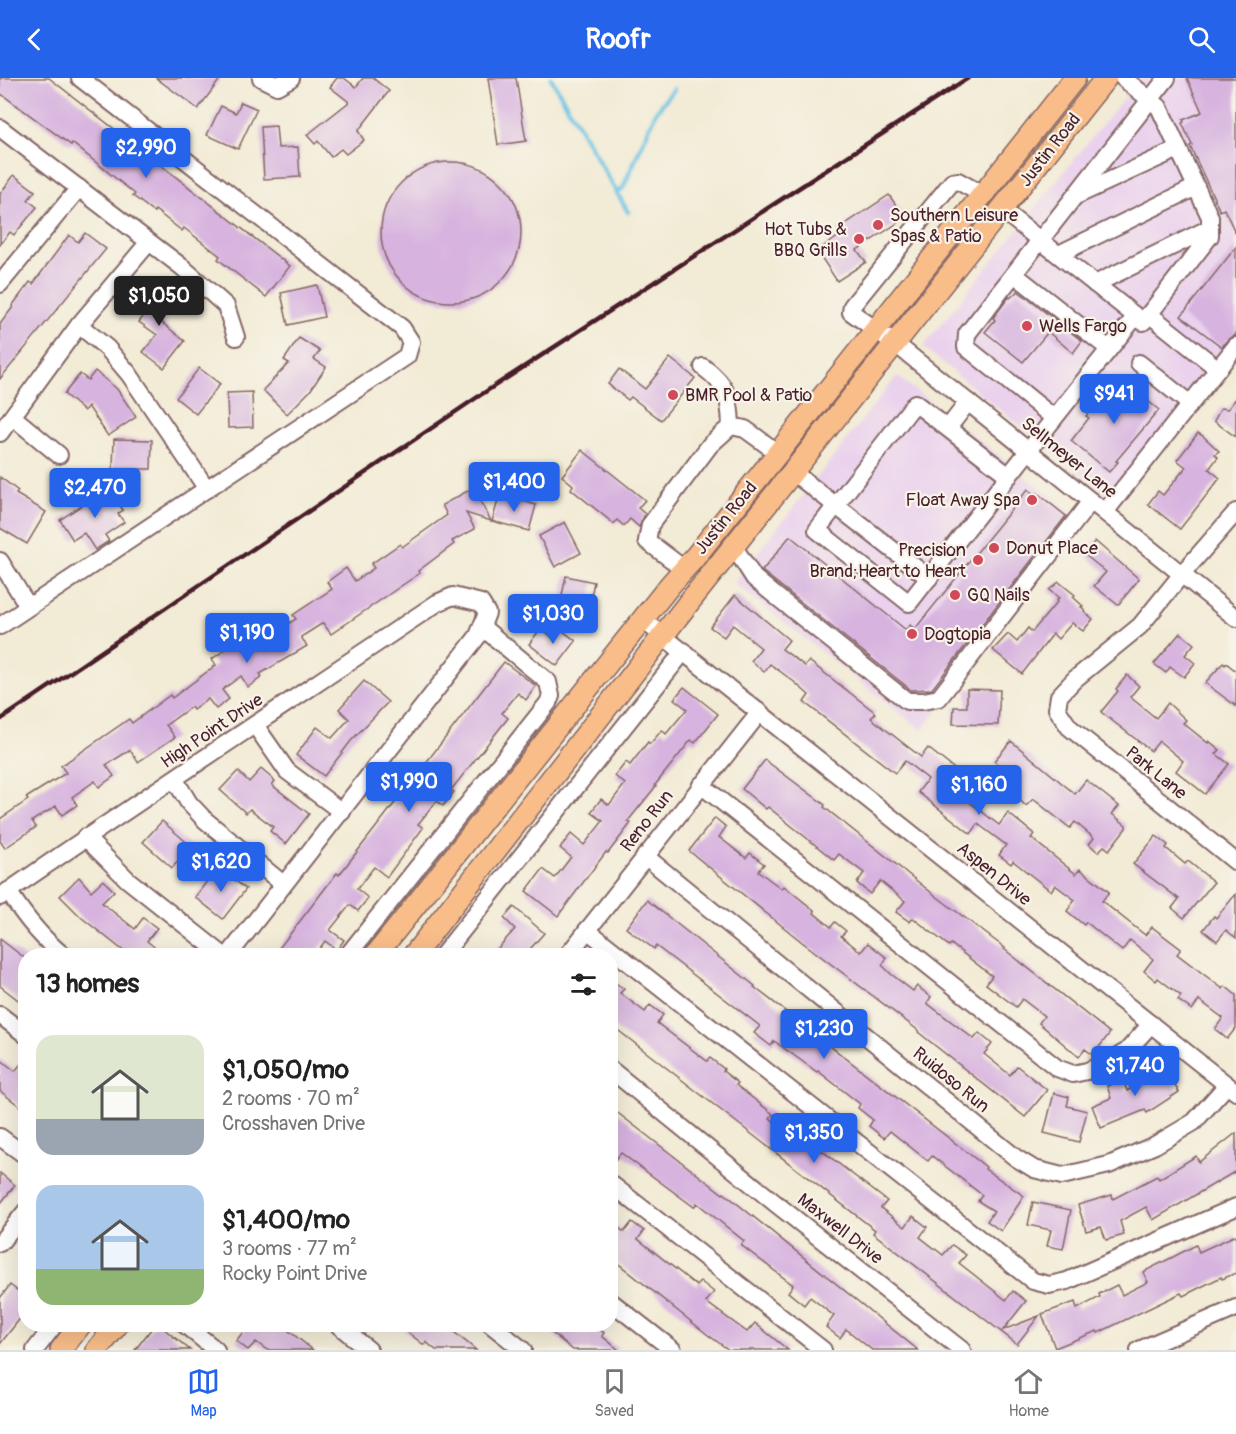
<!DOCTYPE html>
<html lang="en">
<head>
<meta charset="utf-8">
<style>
  body { margin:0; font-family:Pangolin,sans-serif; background:#f2f2f2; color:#222; height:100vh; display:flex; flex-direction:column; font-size:22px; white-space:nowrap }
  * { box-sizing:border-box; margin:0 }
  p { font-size:20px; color:#767676 }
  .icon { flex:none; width:33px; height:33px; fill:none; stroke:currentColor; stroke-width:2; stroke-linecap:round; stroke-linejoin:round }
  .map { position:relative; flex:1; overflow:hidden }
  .side { position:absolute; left:18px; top:870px; width:600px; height:384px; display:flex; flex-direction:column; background:#fff; border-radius:24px; box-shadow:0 6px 24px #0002 }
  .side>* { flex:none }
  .price { position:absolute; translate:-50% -51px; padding:0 14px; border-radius:6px; background:#2563eb; color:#fff; font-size:20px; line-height:39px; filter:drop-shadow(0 2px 3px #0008) }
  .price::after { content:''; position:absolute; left:50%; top:36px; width:18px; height:14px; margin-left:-9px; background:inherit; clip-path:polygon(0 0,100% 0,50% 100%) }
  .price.active { background:#222; color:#fff }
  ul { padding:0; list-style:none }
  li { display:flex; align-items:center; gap:18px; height:150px; padding:0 18px }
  li span { display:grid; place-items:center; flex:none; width:168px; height:120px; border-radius:18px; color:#555 }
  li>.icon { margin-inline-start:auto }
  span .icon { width:72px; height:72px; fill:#fffc; stroke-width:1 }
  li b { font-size:26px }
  h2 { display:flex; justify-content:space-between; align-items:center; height:72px; padding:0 18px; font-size:26px }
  header { display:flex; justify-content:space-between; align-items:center; height:78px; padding:0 18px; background:#2563eb; color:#fff; font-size:27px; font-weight:700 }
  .tab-bar { display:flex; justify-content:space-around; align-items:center; height:84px; border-top:2px solid #e0e0e0; background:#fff; font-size:16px; color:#767676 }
  .tab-bar a { display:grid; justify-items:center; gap:3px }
  .tab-bar .active { color:#2563eb }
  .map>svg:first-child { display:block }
</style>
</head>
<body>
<header><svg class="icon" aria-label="back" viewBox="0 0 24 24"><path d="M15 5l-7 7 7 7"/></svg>Roofr<svg class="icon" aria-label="search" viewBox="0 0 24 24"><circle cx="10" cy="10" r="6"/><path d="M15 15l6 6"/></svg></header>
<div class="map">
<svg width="1236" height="1272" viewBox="0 0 1236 1272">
  <rect width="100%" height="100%" fill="#f7f3e8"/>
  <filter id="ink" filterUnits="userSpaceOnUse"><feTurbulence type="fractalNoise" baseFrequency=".0167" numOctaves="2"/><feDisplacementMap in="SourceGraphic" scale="12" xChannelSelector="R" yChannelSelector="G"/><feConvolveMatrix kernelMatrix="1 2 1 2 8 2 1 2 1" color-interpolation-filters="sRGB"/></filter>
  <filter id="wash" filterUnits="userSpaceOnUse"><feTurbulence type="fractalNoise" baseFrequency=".008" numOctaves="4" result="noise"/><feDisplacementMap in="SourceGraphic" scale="24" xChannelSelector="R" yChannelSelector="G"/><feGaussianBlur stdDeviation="1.35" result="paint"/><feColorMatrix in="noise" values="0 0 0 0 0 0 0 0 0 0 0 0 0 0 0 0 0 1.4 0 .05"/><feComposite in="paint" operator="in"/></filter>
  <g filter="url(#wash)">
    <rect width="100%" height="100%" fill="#f2ebd5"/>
    <g fill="#ead1ed">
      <path d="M1140 0H1236V281L1117 426 923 269Z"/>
      <path d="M897 298 1083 444 922 652 734 505Z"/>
    </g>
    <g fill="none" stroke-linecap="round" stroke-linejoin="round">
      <g stroke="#65c2e3" stroke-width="4.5">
        <path d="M551 0 628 134"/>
        <path d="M618 115 623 110 656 34 674 11"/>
      </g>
    </g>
    <g id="blocks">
      <g fill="#d7b3df">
        <path d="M0 0H49L290 188 266 219 218 181 220 178 184 150 182 153 155 132 154 134 133 118 135 116 72 65 71 67 0 15Z"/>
        <path d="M156 0H221L198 31Z"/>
        <path d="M337 0H344L356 9 363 0H373L389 13 358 53 364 62 346 76 341 71 331 79 318 63 315 66 307 57 349 24 330 9Z"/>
        <path d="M488 0H516L526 63 498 67Z"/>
        <path d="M1187 0H1236V156L1224 131 1220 133 1190 68 1192 67 1182 45 1184 44 1183 42 1202 34Z"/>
        <path d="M241 24 257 31 238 71 207 57 221 28 236 35Z"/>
        <path d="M276 48 278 70 298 69 300 99 264 101 261 49Z"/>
        <circle cx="451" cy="154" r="70"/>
        <path d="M14 97 35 113 28 122 37 129 14 157 10 154 0 167V116Z"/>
        <path d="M889 117 905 140 857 172 866 184 837 203 817 173 842 156 838 151Z"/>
        <path d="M85 155 106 171 0 301V246L13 229 12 228 30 204 33 206 69 157 78 164Z"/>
        <path d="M1236 169V257L1228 261 1222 269 1181 238Z"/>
        <path d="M154 207 175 223 160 243 185 263 164 290 143 274 157 257 139 244 146 235 137 228Z"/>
        <path d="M317 207 324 239 288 247 281 215Z"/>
        <path d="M1018 213 1082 263 1073 275 1048 254 1023 284 985 254 995 242 993 240 1009 219 1010 220Z"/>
        <path d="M299 260 320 273 314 281 326 289 310 313 287 336 263 312 289 285 284 282Z"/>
        <path d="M670 280 695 300 661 342 631 319 628 322 608 306 619 291 645 311Z"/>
        <path d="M199 290 220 306 196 336 176 320Z"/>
        <path d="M95 293 117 311 136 339 108 358 88 328 84 333 64 316 80 296 88 302Z"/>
        <path d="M1121 301 1159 332 1116 383 1118 384 1109 394 1071 363 1089 340 1086 338 1101 320 1104 323Z"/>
        <path d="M252 314 253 349 228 350 227 315Z"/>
        <path d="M1236 320V359L1214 343 1221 330 1228 331Z"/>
        <path d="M1198 355 1203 358 1219 373 1215 376 1218 379 1209 391 1220 400 1180 451 1148 426 1158 413 1163 417 1186 389 1177 382Z"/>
        <path d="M114 361 152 362 151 391H113Z"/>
        <path d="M582 372 645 422 638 430 645 436 639 449 630 441 624 448 617 442 614 446 571 411 573 407 562 398Z"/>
        <path d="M0 399 18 413 16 416 46 434 27 466 0 450Z"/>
        <path d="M108 409 123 432 118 436 124 444 105 457 109 463 95 472 84 455 73 462 60 442Z"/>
        <path d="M473 410 491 443 466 435 475 451 452 463 454 466 418 493 420 495 331 556 323 545 301 559 307 568 260 596 262 599 248 609 241 598 222 612 229 621 216 631 208 621 193 632 191 629 166 647 175 659 138 684 130 672 106 687 114 698 99 709 95 703 72 719 77 727 62 737 56 728 32 743 36 749 5 770 0 763V741L28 722 26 720 66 695 61 688 129 641 132 645 170 617 172 620 216 587 212 581 238 563 244 572 296 541 293 537 332 511 327 504 346 490 355 503 374 490 371 486 400 466 402 469 447 437 442 427Z"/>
        <path d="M1028 411 1035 417 1037 415 1066 438 932 611 911 612 762 493 790 458 906 552 910 547 915 551Z"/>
        <path d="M500 416 536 427 529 453 492 443Z"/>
        <path d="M565 444 581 475 555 489 539 458Z"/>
        <path d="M1095 463 1139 501 1118 527 1094 508 1106 494 1084 476Z"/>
        <path d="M566 498 594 504 586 542 558 537Z"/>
        <path d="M1059 504 1075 517 1073 519 1083 528 1081 529 1085 532 1084 533 1093 541 1083 553 1072 545 1058 561 1053 556 1022 596 993 572 1008 556 1017 564 1028 550 1032 554 1057 524 1056 523 1059 520 1049 512Z"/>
        <path d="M735 517 789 562 782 571 805 588 809 583 876 635 871 640 921 679 928 670 957 693 946 706 999 747 1008 735 1034 756 1031 760 1076 796 1080 791 1109 814 1102 823 1145 857 1152 849 1181 871 1177 876 1223 911 1225 908 1236 917V950L1227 961 1215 951 1223 940 1199 922 1192 932 1178 922 1181 918 1158 900 1156 903 1144 893 1153 881 1130 862 1122 873 1086 844 1084 847 1067 833 1075 822 1055 807 1051 813 1013 783 1011 786 999 777 1006 767 978 746 971 756 918 714 928 701 905 683 895 695 804 624 809 617 793 603 770 586 764 594 751 583 761 570 733 547 724 559 710 549Z"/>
        <path d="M555 547 576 563 557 588 529 566 541 550 553 560Z"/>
        <path d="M1180 555 1194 566 1185 577 1195 585 1184 599 1170 589 1166 595 1154 586Z"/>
        <path d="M504 584 536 608 526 622 518 615 502 635 508 640 451 712 454 714 443 728 437 723 418 746 423 750 387 799 374 789 357 811 368 820 358 833 350 827 330 852 344 862 337 872 325 863 314 878H273L337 795 339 797Z"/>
        <path d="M1223 585 1225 587 1226 585 1236 593V628L1205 605Z"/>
        <path d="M1127 597 1139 608 1130 619 1156 640 1168 625 1186 642 1183 645 1208 665 1209 663 1220 672 1216 676 1229 686 1205 716 1176 693 1183 683 1159 663 1151 673 1101 634 1118 613 1116 611Z"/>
        <path d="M364 603 388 624 351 663 324 698 296 677 317 649 332 660 349 641 339 631Z"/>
        <path d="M684 609 718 636 695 665 691 662 655 707 656 708 628 743 631 745 608 775 606 774 558 838 526 813 543 791 555 800 571 779 560 770 571 756 584 767 603 743 591 734 601 721 609 727 625 706 615 698 626 684 630 687 648 664 650 666 662 652 666 656 687 631 674 621Z"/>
        <path d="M967 611 1000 612 998 647 953 646 954 629H967Z"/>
        <path d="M1011 663 1075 716 1086 702 1119 728 1112 736 1126 747V750L1109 772 1104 768 1098 774 1089 766 1094 760 1075 744 1070 750 1033 721 1026 728 1002 706 1010 697 994 683Z"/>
        <path d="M765 682 825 727 824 729 932 815 1005 870 1004 871 1110 955 1093 977 1085 971 1079 979 1039 945 1044 938 1022 921 1016 929 986 906 992 898 951 866 949 868 913 840 910 844 896 834 905 823 880 803 870 816 857 805 864 795 839 776 834 782 768 729 766 731 742 711Z"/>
        <path d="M261 691 275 703 272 707 309 736 286 766 270 753 273 749 250 731 246 735 220 712 238 693 249 704Z"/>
        <path d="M715 740 726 749 719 759 746 780 750 775 764 786 758 793 782 811 784 808 815 833 814 835 831 849 835 844 846 853 841 858 861 874 868 865 887 880 882 887 891 896 913 913 917 908 931 919 927 925 974 961 979 955 992 966 984 976 1010 997 1017 988 1047 1012 1025 1039 918 954 919 953 802 864 689 773Z"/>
        <path d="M162 743 191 768 172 790 143 764Z"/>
        <path d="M1156 758 1168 767 1166 770 1185 786 1188 783 1214 804 1184 840 1172 830 1179 821 1133 786Z"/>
        <path d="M218 789 246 811 223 841 195 819Z"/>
        <path d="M79 799 91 813 103 802 114 813 102 825 135 851 143 840 157 850 147 863 165 878H130L82 840 60 818Z"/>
        <path d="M1236 816V860L1226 852 1217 863 1203 852 1214 838 1216 840Z"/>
        <path d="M647 822 755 908 754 909 986 1089 985 1091 1024 1118 1001 1153 987 1143 994 1133 978 1123 982 1117 932 1078 928 1083 890 1053 884 1060 869 1048 873 1042 858 1030 860 1026 818 993 817 994 774 963 771 968 754 955 760 948 656 868 654 871 626 850Z"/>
        <path d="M514 829 544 855 524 878H491L515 851 504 840Z"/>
        <path d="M0 861 26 881V928L0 908Z"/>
        <path d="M610 901 624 911 620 915 645 934 650 927 663 937 657 945 707 983 710 980 724 991 723 993 738 1005 736 1007 773 1036 770 1040 792 1059 801 1048 816 1060 812 1065 887 1123 881 1130 905 1149 913 1138 927 1149 920 1159 943 1177 952 1167 966 1177 959 1185 1006 1222 1013 1213 1026 1223 1003 1252 1039 1238 1017 1266 873 1155 875 1152 610 946Z"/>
        <path d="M26 980V1033L0 1013V981L15 993Z"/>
        <path d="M1160 985 1179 1014 1147 1035 1145 1032 1101 1050 1092 1028 1111 1020 1107 1008 1123 1002 1127 1013 1151 998 1148 993Z"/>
        <path d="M1054 1015 1069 1019 1067 1028 1087 1033 1079 1064 1044 1055Z"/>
        <path d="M610 1029 723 1116 724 1115 918 1272H872L846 1251 840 1260 826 1249 834 1238 810 1219 804 1227 788 1214 793 1207 741 1167 744 1163 697 1125 694 1129 621 1075 610 1088Z"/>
        <path d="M1236 1055V1093L1153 1142 1146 1129 1120 1143 1124 1157 1106 1162 1101 1149 1086 1153 1078 1127 1112 1117 1113 1121 1157 1098 1159 1101 1196 1078 1199 1084Z"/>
        <path d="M0 1095 15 1107 0 1126Z"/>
        <path d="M1033 1124 1071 1132 1063 1171 1047 1168 1051 1152 1028 1147Z"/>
        <path d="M610 1143 624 1154 632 1144 644 1153 638 1161 697 1208 700 1203 714 1214 706 1224 747 1254 755 1245 788 1272H729L708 1257 610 1179Z"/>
        <path d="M1236 1157V1195L1222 1201 1221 1199 1183 1218 1181 1215 1098 1255 1097 1253 1055 1270 1042 1236 1075 1224 1077 1231 1100 1219 1099 1216 1117 1207 1122 1217 1148 1204 1143 1194 1171 1180 1196 1167 1199 1174Z"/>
        <path d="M10 1207 26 1219V1233L0 1266V1220Z"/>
        <path d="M155 1246H158L190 1272H135Z"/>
        <path d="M249 1246H280L313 1272H267L256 1264 248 1272 236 1263Z"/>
        <path d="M397 1246H444L476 1272H436L426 1264 424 1267Z"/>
        <path d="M541 1246H593L604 1255 602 1258 619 1272H573Z"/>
      </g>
    </g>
  </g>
  <g filter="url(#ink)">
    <use href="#blocks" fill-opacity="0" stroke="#856666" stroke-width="1.5"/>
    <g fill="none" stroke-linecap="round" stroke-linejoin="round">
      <g stroke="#856666" stroke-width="20">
        <g id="minor">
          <path d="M261 0 277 8 291 0"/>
          <path d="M0 50 182 189 226 228 236 259"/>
          <path d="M983 117 958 103 952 104 852 228 851 234 897 267 1236 540"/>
          <path d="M1078 117 1178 71"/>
          <path d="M1002 132 1143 244 1210 158V139L1159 29 1123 0"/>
          <path d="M1059 176 1196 109"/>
          <path d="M1014 196 1109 271"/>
          <path d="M0 206 79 110"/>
          <path d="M1095 206 1210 150"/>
          <path d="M1149 236 1218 291"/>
          <path d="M79 247 107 270 129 296 207 411"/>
          <path d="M1139 285 1190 326"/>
          <path d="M703 289C727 307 730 318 731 348"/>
          <path d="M13 339 59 377"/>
          <path d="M1054 340 966 269 967 256 1167 0"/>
          <path d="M948 350 968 324"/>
          <path d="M0 355 79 247 149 164"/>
          <path d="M794 395 929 500"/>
          <path d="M1009 398 915 325 817 452 909 525C984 429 1059 333 1136 238"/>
          <path d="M1105 434 1236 268"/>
          <path d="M1236 434 1182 496 1140 548 1075 601 1059 618 1057 631 1069 649 1236 784"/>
          <path d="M734 469 754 500 772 515 907 623H923L939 620 1091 423"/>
          <path d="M0 483 28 528"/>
          <path d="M684 491 647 463 650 447 710 367 731 348 745 351 778 375"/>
          <path d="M643 542 1236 1014"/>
          <path d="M0 548 407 278 411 264 402 250 80 0"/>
          <path d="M255 647 287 693 342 734"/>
          <path d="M175 702 189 725 205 742 283 806"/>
          <path d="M701 707 1057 990 1073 996 1087 993 1107 985 1127 973 1151 946"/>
          <path d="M85 759 128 802 224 878"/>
          <path d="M645 778 1016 1080 1034 1091 1062 1098 1109 1087 1155 1067 1194 1044 1227 1007"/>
          <path d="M8 813C24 838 41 860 64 878"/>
          <path d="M0 819C144 719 291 623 437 525L453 518 481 525 487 535 478 558 228 878"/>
          <path d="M587 852 1033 1203 1049 1207 1067 1203 1236 1129"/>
          <path d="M347 878 548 625 551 618 548 604 482 549"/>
          <path d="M442 878 684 573"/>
          <path d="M567 878 760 634"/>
          <path d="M0 937 26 957"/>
          <path d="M610 991 775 1125 962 1272"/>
          <path d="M0 1059 26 1078"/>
          <path d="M610 1105 823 1272"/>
          <path d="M0 1165 26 1133"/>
          <path d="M610 1223 673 1272"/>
          <path d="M184 1246 216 1272"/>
          <path d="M337 1246 369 1272"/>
          <path d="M490 1246 523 1272"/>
          <path d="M35 1272 55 1246"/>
          <path d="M1139 1272 1236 1230"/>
        </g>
      </g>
      <g stroke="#856666" stroke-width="24">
        <g id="major">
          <path d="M375 878 670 507 695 479 778 375 1075 0"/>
          <path d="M413 878 686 528 1106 0"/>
          <path d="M61 1272 81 1246"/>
          <path d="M97 1272 118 1246"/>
        </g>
      </g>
      <use href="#minor" stroke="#fff" stroke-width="16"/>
      <use href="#major" stroke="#f9bd89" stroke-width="21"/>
      <path stroke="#4a1f2b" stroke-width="4.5" d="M0 642 479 318 968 0"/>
    </g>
  </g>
  <g fill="#d1495b" stroke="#f7f3e8" stroke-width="2">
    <circle cx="878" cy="147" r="6"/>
    <circle cx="859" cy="161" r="6"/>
    <circle cx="1027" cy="248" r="6"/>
    <circle cx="673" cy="317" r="6"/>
    <circle cx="1032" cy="422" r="6"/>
    <circle cx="994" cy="470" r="6"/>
    <circle cx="978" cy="482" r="6"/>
    <circle cx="955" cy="517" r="6"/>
    <circle cx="912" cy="556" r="6"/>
  </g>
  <g text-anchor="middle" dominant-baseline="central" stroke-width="4.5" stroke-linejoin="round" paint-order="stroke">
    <g font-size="18" fill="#4a1f2b" stroke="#f7f3e8">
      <text transform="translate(1050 72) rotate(-52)">Justin Road</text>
      <text transform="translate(1069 380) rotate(39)">Sellmeyer Lane</text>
      <text transform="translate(726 440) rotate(-51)">Justin Road</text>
      <text transform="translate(212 653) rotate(-34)">High Point Drive</text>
      <text transform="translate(1156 695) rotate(39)">Park Lane</text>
      <text transform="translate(647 743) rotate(-52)">Reno Run</text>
      <text transform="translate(994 796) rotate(39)">Aspen Drive</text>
      <text transform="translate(951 1002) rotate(39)">Ruidoso Run</text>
      <text transform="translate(840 1151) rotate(38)">Maxwell Drive</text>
    </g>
    <g font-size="18" fill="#4a1f2b" stroke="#f7f3e8" text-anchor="start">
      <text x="890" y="137">Southern Leisure<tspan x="890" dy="21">Spas &amp; Patio</tspan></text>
      <text x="847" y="151" text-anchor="end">Hot Tubs &amp;<tspan x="847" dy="21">BBQ Grills</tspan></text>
      <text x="1039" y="248">Wells Fargo</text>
      <text x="685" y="317">BMR Pool &amp; Patio</text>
      <text x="1020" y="422" text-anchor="end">Float Away Spa</text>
      <text x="1006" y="470">Donut Place</text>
      <text x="966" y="472" text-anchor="end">Precision<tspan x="966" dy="21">Brand;Heart to Heart</tspan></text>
      <text x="967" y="517">GQ Nails</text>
      <text x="924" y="556">Dogtopia</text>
    </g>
  </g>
</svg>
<b class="price" style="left:146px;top:101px">$2,990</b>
<b class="price active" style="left:159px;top:249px">$1,050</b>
<b class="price" style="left:1114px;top:347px">$941</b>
<b class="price" style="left:514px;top:435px">$1,400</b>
<b class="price" style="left:95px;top:441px">$2,470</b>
<b class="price" style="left:553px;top:567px">$1,030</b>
<b class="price" style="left:247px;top:586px">$1,190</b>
<b class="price" style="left:409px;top:735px">$1,990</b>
<b class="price" style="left:979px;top:738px">$1,160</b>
<b class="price" style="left:221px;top:815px">$1,620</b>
<b class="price" style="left:824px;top:982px">$1,230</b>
<b class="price" style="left:1135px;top:1019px">$1,740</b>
<b class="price" style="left:814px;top:1086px">$1,350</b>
<section class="side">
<h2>13 homes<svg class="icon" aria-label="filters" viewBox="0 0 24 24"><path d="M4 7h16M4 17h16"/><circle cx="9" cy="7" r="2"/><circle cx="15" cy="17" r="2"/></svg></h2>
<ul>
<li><span style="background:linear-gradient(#dfe7d0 70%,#9aa5b1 0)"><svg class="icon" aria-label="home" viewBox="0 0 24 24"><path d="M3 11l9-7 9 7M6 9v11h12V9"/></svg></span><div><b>$1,050/mo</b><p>2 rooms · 70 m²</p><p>Crosshaven Drive</p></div></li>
<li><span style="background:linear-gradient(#a9c7e8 70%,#8fb573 0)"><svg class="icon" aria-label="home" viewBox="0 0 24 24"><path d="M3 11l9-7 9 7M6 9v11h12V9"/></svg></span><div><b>$1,400/mo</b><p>3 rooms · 77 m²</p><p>Rocky Point Drive</p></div></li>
</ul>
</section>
</div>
<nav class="tab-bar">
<a class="active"><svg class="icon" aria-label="map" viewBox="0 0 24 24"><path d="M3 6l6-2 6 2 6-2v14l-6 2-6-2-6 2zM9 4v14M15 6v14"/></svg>Map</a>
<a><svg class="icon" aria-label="saved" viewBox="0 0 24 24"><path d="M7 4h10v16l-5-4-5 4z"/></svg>Saved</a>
<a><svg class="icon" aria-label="home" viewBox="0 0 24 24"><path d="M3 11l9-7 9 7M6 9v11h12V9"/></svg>Home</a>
</nav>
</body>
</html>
